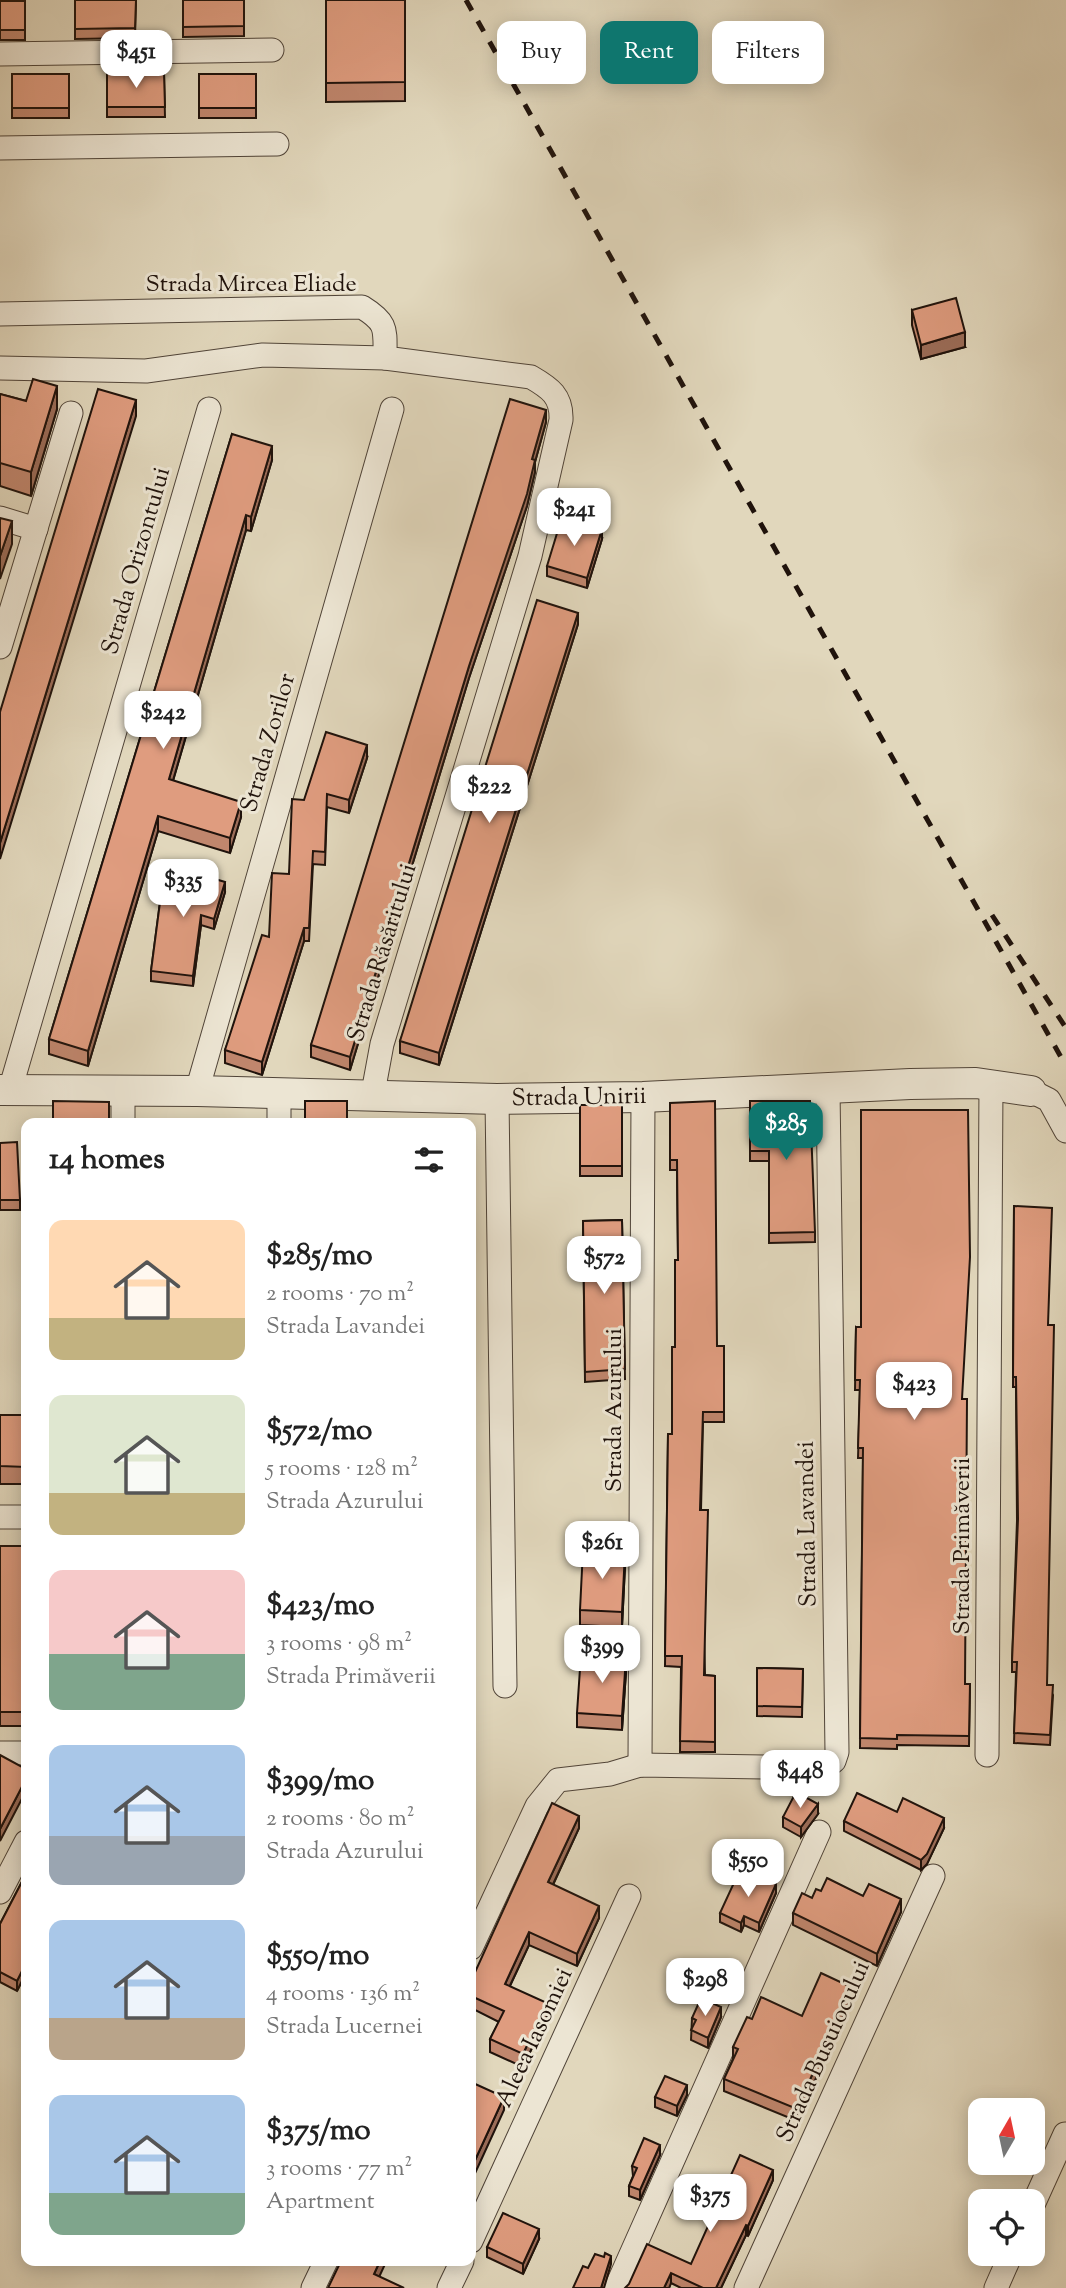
<!DOCTYPE html>
<html lang="en">
<head>
<meta charset="utf-8">
<style>
  body { margin:0; font-family:"Sorts Mill Goudy",serif; background:#f6f6f6; color:#222; height:100vh; display:flex; flex-direction:column; font-size:26px; white-space:nowrap }
  * { box-sizing:border-box; margin:0 }
  p { font-size:23px; color:#767676 }
  .icon { flex:none; width:38px; height:38px; fill:none; stroke:currentColor; stroke-width:2; stroke-linecap:round; stroke-linejoin:round }
  .map { position:relative; flex:1; overflow:hidden }
  .drawer { position:absolute; left:21px; top:1118px; width:455px; height:1148px; display:flex; flex-direction:column; background:#fff; border-radius:14px; box-shadow:0 4px 18px #0003 }
  .drawer>* { flex:none }
  .guide { position:absolute; left:497px; top:21px; width:464px; height:63px; display:flex; gap:14px }
  .needle { width:46px; rotate:9deg }
  .tools { position:absolute; left:968px; top:2098px; display:grid; gap:14px }
  .tools a { display:grid; place-items:center; width:77px; height:77px; border-radius:14px; background:#fff; box-shadow:0 4px 18px #0003; font-size:35px }
  .price { position:absolute; translate:-50% -60px; padding:0 16px; border-radius:14px; background:#fff; color:#222; font-size:23px; line-height:46px; filter:drop-shadow(0 2px 4px #0008) }
  .price::after { content:''; position:absolute; left:50%; top:42px; width:21px; height:16px; margin-left:-10px; background:inherit; clip-path:polygon(0 0,100% 0,50% 100%) }
  .price.selected { background:#0f766e; color:#fff }
  ul { padding:0; list-style:none }
  li { display:flex; align-items:center; gap:21px; height:175px; padding:0 28px }
  li span { display:grid; place-items:center; flex:none; width:196px; height:140px; border-radius:14px; color:#555 }
  li>.icon { margin-inline-start:auto }
  span .icon { width:84px; height:84px; fill:#fffc; stroke-width:1 }
  li b { font-size:30px }
  h2 { display:flex; justify-content:space-between; align-items:center; height:84px; padding:0 28px; font-size:30px }
  .pill { padding:0 24px; border-radius:14px; background:#fff; box-shadow:0 4px 18px #0003; font-size:24px; line-height:63px }
  .pill.selected { background:#0f766e; color:#fff }
  .map>svg:first-child { display:block }
</style>
</head>
<body>
<div class="map">
<svg width="1066" height="2288" viewBox="0 0 1066 2288">
  <rect width="100%" height="100%" fill="#e1d7bc"/>
  <filter id="stains"><feTurbulence type="fractalNoise" baseFrequency=".00286" numOctaves="4"/><feColorMatrix values="0 0 0 0 .2 0 0 0 0 .09 0 0 0 0 .02 0 0 0 .5 -.17"/></filter>
  <radialGradient id="worn" r=".72"><stop offset=".6" stop-color="#630" stop-opacity="0"/><stop offset="1" stop-color="#630" stop-opacity=".3"/></radialGradient>
  <g fill="none" stroke-linecap="round" stroke-linejoin="round">
    <g stroke="#504438" stroke-width="25">
      <g id="minor">
        <path d="M0 54 272 50"/>
        <path d="M0 148 277 144"/>
        <path d="M0 314 362 307C388 323 385 329 385 358L531 377C550 388 562 396 561 420L530 556 382 1044 372 1098"/>
        <path d="M0 368 146 371 263 355 385 358"/>
        <path d="M0 518 36 529"/>
        <path d="M0 647 71 413"/>
        <path d="M10 1090 209 409"/>
        <path d="M197 1091 392 409"/>
        <path d="M1031 1091 1049 1100 1066 1131"/>
        <path d="M497 1099 505 1686"/>
        <path d="M123 1124V1090"/>
        <path d="M279 1124V1095"/>
        <path d="M0 1517H26"/>
        <path d="M0 1753H26"/>
        <path d="M987 1755 991 1085"/>
        <path d="M640 1765 643 1097"/>
        <path d="M0 1892 26 1842"/>
        <path d="M471 1948 537 1806 558 1780 610 1774 640 1765 825 1768 834 1761 837 1752 828 1089"/>
        <path d="M1032 2207 1065 2134"/>
        <path d="M471 2241 629 1896"/>
        <path d="M313 2288 326 2261"/>
        <path d="M449 2288 462 2261"/>
        <path d="M616 2288 819 1832"/>
        <path d="M746 2288 933 1876"/>
        <path d="M996 2288 1011 2254"/>
      </g>
    </g>
    <g stroke="#504438" stroke-width="32">
      <path id="tertiary" d="M0 1090 197 1091 497 1099 643 1097 910 1084 976 1083 1031 1091"/>
    </g>
    <use href="#minor" stroke="#ece5d3" stroke-width="23"/>
    <use href="#tertiary" stroke="#ece5d3" stroke-width="30"/>
    <g stroke="#20130c" stroke-width="5" stroke-dasharray="12 12" stroke-linecap="butt">
      <path d="M466 0 1066 1066"/>
      <path d="M992 915 1066 1028"/>
    </g>
  </g>
  <g fill="#c0866d" stroke="#20130c" stroke-width="2">
    <path d="M75 0H136L135 38 75 39Z"/>
    <path d="M183 0H244V36L183 37Z"/>
    <path d="M326 0H405V101L326 102Z"/>
    <rect x="0" y="1" width="25" height="39"/>
    <path d="M107 73H164L165 117H107Z"/>
    <rect x="12" y="74" width="57" height="44"/>
    <rect x="199" y="74" width="57" height="44"/>
    <path d="M912 310 965 347 921 359 912 325Z"/>
    <path d="M0 394 57 409 31 496 0 486Z"/>
    <path d="M546 422 535 462V472L527 506 469 678 350 1070 311 1057V1045Z"/>
    <path d="M232 434 272 460 251 531 246 530 173 781 241 817 230 853 158 831 88 1066 49 1054V1039Z"/>
    <path d="M602 539 587 588 547 576V566Z"/>
    <path d="M578 624 439 1065 400 1053V1041Z"/>
    <path d="M367 758 349 813 327 807 325 865 313 864 309 941H304L262 1075 225 1063V1050L269 937 289 874 304 800Z"/>
    <path d="M165 864 225 892 214 929 201 925 193 986 151 981V971Z"/>
    <path d="M750 1101 815 1232V1242L769 1243V1161H750Z"/>
    <path d="M670 1103 717 1346H724V1422H703L701 1510 705 1675 715 1676V1752H680L681 1667 665 1666 668 1434H672L678 1260 677 1170H670Z"/>
    <rect x="580" y="1105" width="42" height="71"/>
    <path d="M0 1143 20 1200V1210H0Z"/>
    <path d="M1014 1206 1048 1325 1047 1685 1053 1695 1050 1745 1014 1743 1016 1672H1012V1662L1017 1521 1016 1387H1013Z"/>
    <path d="M622 1220 625 1379 585 1382 583 1221Z"/>
    <path d="M856 1327 963 1399 965 1684H970L969 1746 897 1745V1749L860 1748 863 1458H858L860 1390H855Z"/>
    <rect x="0" y="1415" width="26" height="69"/>
    <rect x="0" y="1546" width="26" height="180"/>
    <path d="M625 1566 622 1627 580 1625V1610Z"/>
    <path d="M757 1668 803 1669 802 1717 757 1716Z"/>
    <path d="M626 1672 622 1730 577 1727V1713Z"/>
    <path d="M897 1812 944 1828 927 1864 921 1870 844 1831V1821Z"/>
    <path d="M818 1814 801 1837 783 1827V1817Z"/>
    <path d="M579 1828 553 1885 599 1918 577 1966 529 1945 510 1986 547 2016 523 2067 490 2052V2039L499 2022 471 2008V1981Z"/>
    <path d="M26 1874V1973L17 1991 0 1982V1924Z"/>
    <path d="M752 1881 776 1893 759 1932 744 1925 741 1932 720 1922V1913Z"/>
    <path d="M821 1891 863 1896 901 1912 877 1966 793 1925V1913Z"/>
    <path d="M851 1999 797 2121 724 2091V2079L733 2059V2047L752 2019 802 2016Z"/>
    <path d="M721 2017 708 2048 691 2040 692 2018Z"/>
    <path d="M687 2095 677 2116 655 2107V2097Z"/>
    <path d="M660 2155 640 2200 629 2196V2186L633 2176 632 2166Z"/>
    <path d="M773 2180 748 2236 746 2235 721 2288H681L671 2283 669 2288H625L691 2264Z"/>
    <path d="M539 2239 523 2274 487 2257V2247Z"/>
  </g>
  <g fill="#9c6d59" stroke="#20130c" stroke-width="2">
    <path d="M965 332V347L921 359V345Z"/>
    <path d="M57 386V409L31 496V472Z"/>
    <path d="M136 400V416L0 859V843Z"/>
    <path d="M546 410V422L535 462V472L527 506 469 678 350 1070V1057L532 459Z"/>
    <path d="M272 446V460L251 531V517Z"/>
    <path d="M246 515V530L169 794V779Z"/>
    <path d="M12 521V544L0 579V556Z"/>
    <path d="M602 529V539L587 588V578Z"/>
    <path d="M578 613V624L439 1065V1053Z"/>
    <path d="M367 745V758L349 813V800Z"/>
    <path d="M241 802V817L230 853V838Z"/>
    <path d="M158 816V831L88 1066V1051Z"/>
    <path d="M225 882V892L214 929V919Z"/>
    <path d="M201 915V925L193 986V976Z"/>
    <path d="M304 928V941L262 1075V1062Z"/>
    <path d="M625 1552V1566L622 1627V1612Z"/>
    <path d="M626 1657V1672L622 1730V1716Z"/>
    <path d="M26 1779V1791L0 1841V1829Z"/>
    <path d="M818 1804V1814L801 1837V1827Z"/>
    <path d="M579 1816V1828L548 1895V1882Z"/>
    <path d="M944 1818V1828L927 1864 921 1870V1860Z"/>
    <path d="M776 1884V1893L759 1932V1923Z"/>
    <path d="M901 1899V1912L877 1966V1954Z"/>
    <path d="M599 1906V1918L577 1966V1954Z"/>
    <path d="M744 1916V1925L741 1932V1923Z"/>
    <path d="M529 1932V1945L505 1996V1984Z"/>
    <path d="M26 1963V1973L17 1991V1981Z"/>
    <path d="M851 1987V1999L797 2121V2109Z"/>
    <path d="M547 2003V2016L523 2067V2054Z"/>
    <path d="M721 2007V2017L708 2048V2038Z"/>
    <path d="M687 2085V2095L677 2116V2106Z"/>
    <path d="M504 2097V2110L471 2182V2169Z"/>
    <path d="M660 2145V2155L640 2200V2190Z"/>
    <path d="M773 2170V2180L748 2236V2226Z"/>
    <path d="M746 2225V2235L721 2288H716Z"/>
    <path d="M539 2229V2239L523 2274V2264Z"/>
    <path d="M611 2256V2264L604 2288H601Z"/>
    <path d="M380 2261H386V2262L374 2288V2274Z"/>
    <path d="M671 2273V2283L669 2288H664Z"/>
  </g>
  <g fill="#df9c7f" stroke="#20130c" stroke-width="2">
    <path d="M75 0H136L135 28 75 29Z"/>
    <path d="M183 0H244V26L183 27Z"/>
    <path d="M326 0H405V82L326 83Z"/>
    <rect x="0" y="1" width="25" height="29"/>
    <path d="M107 73H164L165 107H107Z"/>
    <rect x="12" y="74" width="57" height="34"/>
    <rect x="199" y="74" width="57" height="34"/>
    <path d="M956 298 965 332 921 345 912 310Z"/>
    <path d="M33 379 57 386 31 472 0 463V394L26 401Z"/>
    <path d="M98 389 136 400 0 843V712Z"/>
    <path d="M510 399 546 410 532 459 535 460 527 494 469 666 350 1057 311 1045Z"/>
    <path d="M232 434 272 446 251 517 246 515 169 779 241 802 230 838 158 816 88 1051 49 1039Z"/>
    <path d="M562 517 602 529 587 578 547 566Z"/>
    <path d="M0 518 12 521 0 556Z"/>
    <path d="M537 600 578 613 439 1053 400 1041Z"/>
    <path d="M326 732 367 745 349 800 327 794 325 852 313 851 309 928H304L262 1062 225 1050 262 935 269 937 272 873 289 874 292 799 304 800Z"/>
    <path d="M165 864 225 882 214 919 201 915 193 976 151 971Z"/>
    <path d="M53 1101 109 1102V1124H53Z"/>
    <rect x="305" y="1101" width="42" height="23"/>
    <path d="M715 1101 717 1346H724V1412H703L700 1510H708L704 1675 715 1676V1742L680 1741 682 1656H665L668 1434H672V1347H675V1260H678L677 1160H670V1103Z"/>
    <path d="M750 1101H810L815 1232 769 1233V1151H750Z"/>
    <rect x="580" y="1105" width="42" height="61"/>
    <path d="M861 1110H968L970 1257 962 1399H967L965 1684H970L969 1736 897 1735V1739L860 1738 863 1448H858L860 1380H855L856 1327H861Z"/>
    <rect x="149" y="1122" width="43" height="2"/>
    <path d="M17 1142 20 1200H0V1143Z"/>
    <path d="M1014 1206 1052 1208 1048 1325H1054L1047 1685H1053L1050 1735 1014 1733 1017 1662H1012L1018 1519 1016 1377H1013Z"/>
    <path d="M622 1220 625 1369 585 1372 583 1221Z"/>
    <path d="M0 1415H26V1467L0 1466Z"/>
    <rect x="0" y="1546" width="26" height="166"/>
    <path d="M583 1549 625 1552 622 1612 580 1610Z"/>
    <path d="M581 1654 626 1657 622 1716 577 1713Z"/>
    <path d="M757 1668 803 1669 802 1707 757 1706Z"/>
    <path d="M0 1755 26 1769V1779L0 1829Z"/>
    <path d="M796 1792 818 1804 801 1827 783 1817Z"/>
    <path d="M857 1793 897 1812 903 1798 944 1818 927 1854 921 1860 844 1821Z"/>
    <path d="M552 1803 579 1816 548 1882 599 1906 577 1954 529 1932 505 1984 547 2003 523 2054 490 2039 504 2011 471 1996V1981Z"/>
    <path d="M26 1874V1963L17 1981 0 1972V1924Z"/>
    <path d="M738 1874 752 1881 755 1874 776 1884 759 1923 744 1916 741 1923 720 1913Z"/>
    <path d="M827 1878 863 1896 869 1884 901 1899 877 1954 793 1913 802 1893 812 1898 816 1889 821 1891Z"/>
    <path d="M821 1973 851 1987 797 2109 724 2079 738 2049 733 2047 747 2017 752 2019 761 1997 802 2016Z"/>
    <path d="M701 1998 721 2007 708 2038 691 2030 696 2020 692 2018Z"/>
    <path d="M665 2076 687 2085 677 2106 655 2097Z"/>
    <path d="M473 2083 504 2097 471 2169V2087Z"/>
    <path d="M644 2138 660 2145 640 2190 629 2186 637 2168 632 2166Z"/>
    <path d="M740 2155 773 2170 748 2226 746 2225 716 2288H703L671 2273 664 2288H625L629 2284 647 2244 691 2264Z"/>
    <path d="M503 2213 539 2229 523 2264 487 2247Z"/>
    <path d="M605 2253 611 2256 601 2288H573L583 2266 588 2268 595 2254 604 2257Z"/>
    <path d="M341 2261H380L374 2274 404 2288H328Z"/>
  </g>
  <g text-anchor="middle" dominant-baseline="central" stroke-width="6" stroke-linejoin="round" paint-order="stroke">
    <g font-size="24" fill="#20130c" stroke="#ece5d3">
      <text x="251" y="285">Strada Mircea Eliade</text>
      <text transform="translate(137 561) rotate(-74)">Strada Orizontului</text>
      <text transform="translate(269 743) rotate(-74)">Strada Zorilor</text>
      <text transform="translate(383 953) rotate(-73)">Strada Răsăritului</text>
      <text transform="translate(579 1098) rotate(-1)">Strada Unirii</text>
      <text transform="translate(615 1410) rotate(-90)">Strada Azurului</text>
      <text transform="translate(808 1524) rotate(-91)">Strada Lavandei</text>
      <text transform="translate(963 1546) rotate(-90)">Strada Primăverii</text>
      <text transform="translate(535 2038) rotate(-65)">Aleea Iasomiei</text>
      <text transform="translate(824 2052) rotate(-66)">Strada Busuiocului</text>
    </g>
  </g>
  <rect width="100%" height="100%" filter="url(#stains)"/>
  <rect width="100%" height="100%" fill="url(#worn)"/>
</svg>
<div class="tools">
<a><svg class="needle" viewBox="-14 -14 28 28"><path d="M0-13l5 13h-10z" fill="#e53935"/><path d="M0 13l5-13h-10z" fill="#767676"/></svg></a>
<a><svg class="icon" aria-label="locate" viewBox="0 0 24 24"><circle cx="12" cy="12" r="6"/><path d="M12 2v4M12 18v4M2 12h4M18 12h4"/></svg></a>
</div>
<b class="price" style="left:136px;top:90px">$451</b>
<b class="price" style="left:574px;top:548px">$241</b>
<b class="price" style="left:163px;top:751px">$242</b>
<b class="price" style="left:489px;top:825px">$222</b>
<b class="price" style="left:183px;top:919px">$335</b>
<b class="price selected" style="left:786px;top:1162px">$285</b>
<b class="price" style="left:604px;top:1296px">$572</b>
<b class="price" style="left:914px;top:1422px">$423</b>
<b class="price" style="left:602px;top:1581px">$261</b>
<b class="price" style="left:602px;top:1685px">$399</b>
<b class="price" style="left:800px;top:1810px">$448</b>
<b class="price" style="left:748px;top:1899px">$550</b>
<b class="price" style="left:705px;top:2018px">$298</b>
<b class="price" style="left:710px;top:2234px">$375</b>
<div class="guide">
<a class="pill">Buy</a>
<a class="pill selected">Rent</a>
<a class="pill">Filters</a>
</div>
<section class="drawer">
<h2>14 homes<svg class="icon" aria-label="filters" viewBox="0 0 24 24"><path d="M4 7h16M4 17h16"/><circle cx="9" cy="7" r="2"/><circle cx="15" cy="17" r="2"/></svg></h2>
<ul>
<li><span style="background:linear-gradient(#ffd9b3 70%,#c2b280 0)"><svg class="icon" aria-label="home" viewBox="0 0 24 24"><path d="M3 11l9-7 9 7M6 9v11h12V9"/></svg></span><div><b>$285/mo</b><p>2 rooms · 70 m²</p><p>Strada Lavandei</p></div></li>
<li><span style="background:linear-gradient(#dfe7d0 70%,#c2b280 0)"><svg class="icon" aria-label="home" viewBox="0 0 24 24"><path d="M3 11l9-7 9 7M6 9v11h12V9"/></svg></span><div><b>$572/mo</b><p>5 rooms · 128 m²</p><p>Strada Azurului</p></div></li>
<li><span style="background:linear-gradient(#f6c9c9 60%,#7fa58c 0)"><svg class="icon" aria-label="home" viewBox="0 0 24 24"><path d="M3 11l9-7 9 7M6 9v11h12V9"/></svg></span><div><b>$423/mo</b><p>3 rooms · 98 m²</p><p>Strada Primăverii</p></div></li>
<li><span style="background:linear-gradient(#a9c7e8 65%,#9aa5b1 0)"><svg class="icon" aria-label="home" viewBox="0 0 24 24"><path d="M3 11l9-7 9 7M6 9v11h12V9"/></svg></span><div><b>$399/mo</b><p>2 rooms · 80 m²</p><p>Strada Azurului</p></div></li>
<li><span style="background:linear-gradient(#a9c7e8 70%,#b9a48a 0)"><svg class="icon" aria-label="home" viewBox="0 0 24 24"><path d="M3 11l9-7 9 7M6 9v11h12V9"/></svg></span><div><b>$550/mo</b><p>4 rooms · 136 m²</p><p>Strada Lucernei</p></div></li>
<li><span style="background:linear-gradient(#a9c7e8 70%,#7fa58c 0)"><svg class="icon" aria-label="home" viewBox="0 0 24 24"><path d="M3 11l9-7 9 7M6 9v11h12V9"/></svg></span><div><b>$375/mo</b><p>3 rooms · 77 m²</p><p>Apartment</p></div></li>
</ul>
</section>
</div>
</body>
</html>
